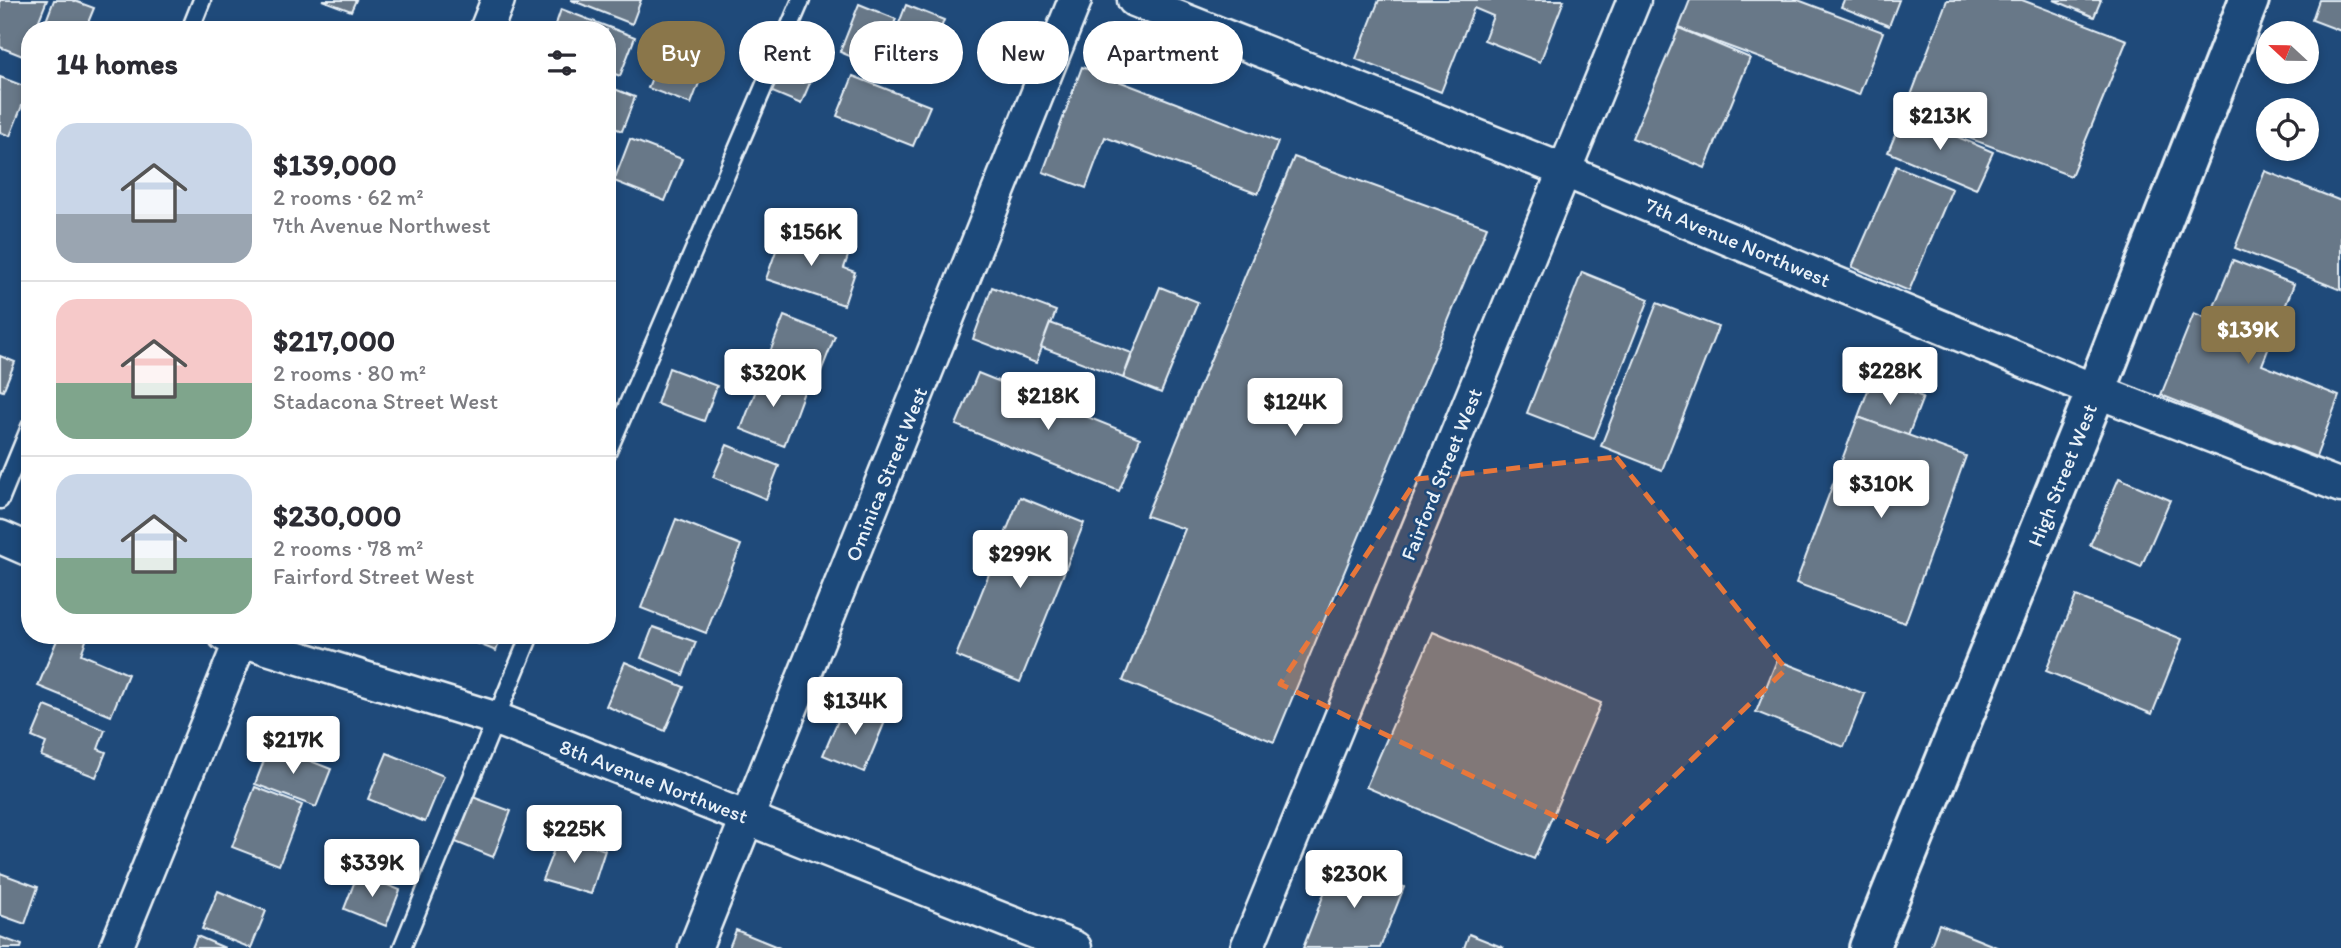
<!DOCTYPE html>
<html lang="en">
<head>
<meta charset="utf-8">
<style>
  body { margin:0; font-family:Itim,sans-serif; background:#f2f2f3; color:#2b2b33; height:100vh; display:flex; flex-direction:column; font-size:26px; white-space:nowrap }
  * { box-sizing:border-box; margin:0 }
  p { font-size:23px; color:#7c7c81 }
  .icon { flex:none; width:38px; height:38px; fill:none; stroke:currentColor; stroke-width:2; stroke-linecap:round; stroke-linejoin:round }
  .map { position:relative; flex:1; overflow:hidden }
  .drawer { position:absolute; left:21px; top:21px; width:595px; height:623px; display:flex; flex-direction:column; background:#fff; border-radius:28px; box-shadow:0 4px 10px #0003 }
  .drawer>* { flex:none }
  .top-card { position:absolute; left:637px; top:21px; width:665px; height:63px; display:flex; gap:14px }
  .needle { width:46px; rotate:292deg }
  .tools { position:absolute; left:2256px; top:21px; display:grid; gap:14px }
  .tools a { display:grid; place-items:center; width:63px; height:63px; border-radius:50%; background:#fff; box-shadow:0 4px 10px #0003; font-size:35px }
  .price { position:absolute; translate:-50% -60px; padding:0 16px; border-radius:7px; background:#fff; color:#222; font-size:23px; line-height:46px; filter:drop-shadow(0 2px 4px #0008) }
  .price::after { content:''; position:absolute; left:50%; top:42px; width:21px; height:16px; margin-left:-10px; background:inherit; clip-path:polygon(0 0,100% 0,50% 100%) }
  .price.on { background:#8a764a; color:#fff }
  ul { padding:0; list-style:none }
  li { display:flex; align-items:center; gap:21px; height:175px; padding:0 35px }
  li+li { border-top:2px solid #e1e1e2 }
  li span { display:grid; place-items:center; flex:none; width:196px; height:140px; border-radius:21px; color:#555 }
  li>.icon { margin-inline-start:auto }
  span .icon { width:84px; height:84px; fill:#fffc; stroke-width:1 }
  li b { font-size:30px }
  h2 { display:flex; justify-content:space-between; align-items:center; height:84px; padding:0 35px; font-size:30px }
  .chip { padding:0 24px; border-radius:32px; background:#fff; box-shadow:0 4px 10px #0003; font-size:24px; line-height:63px }
  .chip.on { background:#8a764a; color:#fff }
  .map>svg:first-child { display:block }
</style>
</head>
<body>
<div class="map">
<svg width="2341" height="948" viewBox="0 0 2341 948">
  <rect width="100%" height="100%" fill="#1f4a7a"/>
  <filter id="ink" filterUnits="userSpaceOnUse"><feTurbulence type="fractalNoise" baseFrequency=".0143" numOctaves="2"/><feDisplacementMap in="SourceGraphic" scale="14" xChannelSelector="R" yChannelSelector="G"/><feConvolveMatrix kernelMatrix="1 2 1 2 8 2 1 2 1" color-interpolation-filters="sRGB"/></filter>
  <g filter="url(#ink)">
    <g fill="#687888" stroke="#e8f1f8" stroke-width="2">
      <path d="M0 0H47L35 30H30V44L25 57 0 47Z"/>
      <path d="M54 0H72L94 8 85 30H69L46 21Z"/>
      <path d="M322 0H356L351 11Z"/>
      <path d="M571 0H641L632 24Z"/>
      <path d="M1379 0H1564L1540 62 1484 40 1493 16 1474 8 1441 92 1356 59Z"/>
      <path d="M1690 0H1798L1883 32 1859 95 1679 28Z"/>
      <path d="M1844 0H1899L1889 26 1841 7Z"/>
      <path d="M1947 0H2022L2127 40 2071 176 1904 114Z"/>
      <path d="M2054 0H2101L2094 17Z"/>
      <path d="M2319 0H2341V31L2312 20Z"/>
      <path d="M859 4 896 19 876 67 840 52Z"/>
      <path d="M906 5 944 20 921 79 883 65Z"/>
      <path d="M561 9 635 37 620 76 607 71V30H554Z"/>
      <path d="M1679 28 1750 58 1705 168 1632 138Z"/>
      <path d="M780 49 818 64 801 104 763 88Z"/>
      <path d="M659 59 702 75 691 104 648 88Z"/>
      <path d="M1082 67 1278 142 1258 194 1105 137 1086 188 1043 172Z"/>
      <path d="M853 76 930 106 913 146 837 116Z"/>
      <path d="M0 77 29 88 10 136 0 132Z"/>
      <path d="M607 86 635 97 622 131 607 125Z"/>
      <path d="M1904 114 1993 152 1976 189 1888 152Z"/>
      <path d="M630 139 682 159 665 201 614 181Z"/>
      <path d="M1294 157 1487 227 1274 742 1123 681 1185 529 1146 516Z"/>
      <path d="M1896 166 1952 189 1909 291 1852 267Z"/>
      <path d="M2265 171 2341 201V290L2235 248Z"/>
      <path d="M783 231 849 253 844 268 855 272 844 305 766 279Z"/>
      <path d="M2233 260 2294 284 2262 365 2339 396 2316 457 2161 395 2194 313 2209 319Z"/>
      <path d="M1582 272 1649 299 1594 439 1527 413Z"/>
      <path d="M992 287 1056 311 1036 363 973 339Z"/>
      <path d="M1160 287 1198 302 1161 393 1123 378Z"/>
      <path d="M1657 303 1718 327 1662 470 1601 446Z"/>
      <path d="M784 316 835 336 818 379 767 360Z"/>
      <path d="M1050 323 1132 353 1123 378 1041 347Z"/>
      <path d="M0 356 15 362 3 391 0 390Z"/>
      <path d="M669 368 717 386 704 421 657 404Z"/>
      <path d="M763 372 805 389 784 446 741 429Z"/>
      <path d="M978 373 1140 438 1119 491 956 425Z"/>
      <path d="M1873 377 1923 397 1908 436 1858 417Z"/>
      <path d="M1858 417 1966 456 1905 623 1796 583Z"/>
      <path d="M727 445 779 466 766 499 713 477Z"/>
      <path d="M2119 478 2170 500 2141 567 2090 545Z"/>
      <path d="M1020 497 1084 523 1020 682 956 656Z"/>
      <path d="M676 519 741 545 706 633 641 608Z"/>
      <path d="M2076 596 2182 639 2152 714 2046 671Z"/>
      <path d="M653 627 696 642 683 675 641 658Z"/>
      <path d="M1433 632 1601 703 1534 859 1366 787Z"/>
      <path d="M59 635H88L81 654 128 674 111 716 38 686Z"/>
      <path d="M456 635H502L496 651Z"/>
      <path d="M1777 660 1865 694 1844 747 1756 712Z"/>
      <path d="M625 662 684 687 665 731 606 706Z"/>
      <path d="M846 702 886 719 864 772 823 755Z"/>
      <path d="M45 706 105 730 98 749 106 752 96 777 41 756 46 743 32 737Z"/>
      <path d="M270 745 331 769 316 807 255 784Z"/>
      <path d="M387 753 444 776 425 822 368 799Z"/>
      <path d="M255 787 302 805 279 865 232 847Z"/>
      <path d="M470 796 511 811 493 857 453 841Z"/>
      <path d="M560 834 605 850 591 894 542 880Z"/>
      <path d="M1337 860 1404 887 1380 948H1303Z"/>
      <path d="M0 873 38 887 25 924 0 915Z"/>
      <path d="M358 873 400 890 386 926 344 909Z"/>
      <path d="M218 891 266 911 251 948 202 929Z"/>
      <path d="M1939 924 1999 948H1930Z"/>
      <path d="M736 930 780 948H729Z"/>
      <path d="M1469 934 1504 948H1464Z"/>
      <path d="M197 936 225 948H192Z"/>
      <path d="M0 937 22 945 21 948H0Z"/>
    </g>
    <g fill="none" stroke-linecap="round" stroke-linejoin="round">
      <g stroke="#e8f1f8" stroke-width="21">
        <g id="lane">
          <path d="M190 30 202 0"/>
          <path d="M607 453 801 0"/>
          <path d="M0 500 30 427"/>
          <path d="M402 948 530 635"/>
        </g>
      </g>
      <g stroke="#e8f1f8" stroke-width="37">
        <g id="street">
          <path d="M1134 0 1565 171 2096 391 2341 486"/>
          <path d="M486 30 498 0"/>
          <path d="M0 537 30 550"/>
          <path d="M225 635 494 718 1075 948"/>
          <path d="M116 948 243 635"/>
          <path d="M695 948 1075 0"/>
          <path d="M1247 948 1634 0"/>
        </g>
      </g>
      <g stroke="#e8f1f8" stroke-width="44">
        <path id="secondary" d="M1869 948 2096 391 2249 0"/>
      </g>
      <use href="#lane" stroke="#1f4a7a" stroke-width="16"/>
      <use href="#street" stroke="#1f4a7a" stroke-width="32"/>
      <use href="#secondary" stroke="#1f4a7a" stroke-width="38"/>
    </g>
  </g>
  <path fill="#e8773b" fill-opacity="0.2" stroke="#e8773b" stroke-width="5" stroke-dasharray="14 9" stroke-linejoin="round" d="M1616 457 1786 669 1607 841 1280 684 1417 479Z"/>
  <g text-anchor="middle" dominant-baseline="central" stroke-width="5" stroke-linejoin="round" paint-order="stroke">
    <g font-size="21" fill="#e8f1f8" stroke="#1f4a7a">
      <text transform="translate(1738 242) rotate(23)">7th Avenue Northwest</text>
      <text transform="translate(886 474) rotate(-68)">Ominica Street West</text>
      <text transform="translate(1441 474) rotate(-68)">Fairford Street West</text>
      <text transform="translate(2062 475) rotate(-68)">High Street West</text>
      <text transform="translate(654 781) rotate(21)">8th Avenue Northwest</text>
    </g>
  </g>
</svg>
<div class="tools">
<a><svg class="needle" viewBox="-14 -14 28 28"><path d="M0-13l5 13h-10z" fill="#e53935"/><path d="M0 13l5-13h-10z" fill="#7c7c81"/></svg></a>
<a><svg class="icon" aria-label="locate" viewBox="0 0 24 24"><circle cx="12" cy="12" r="6"/><path d="M12 2v4M12 18v4M2 12h4M18 12h4"/></svg></a>
</div>
<b class="price" style="left:1940px;top:152px">$213K</b>
<b class="price" style="left:811px;top:268px">$156K</b>
<b class="price on" style="left:2248px;top:366px">$139K</b>
<b class="price" style="left:1890px;top:407px">$228K</b>
<b class="price" style="left:773px;top:409px">$320K</b>
<b class="price" style="left:1048px;top:432px">$218K</b>
<b class="price" style="left:1295px;top:438px">$124K</b>
<b class="price" style="left:1881px;top:520px">$310K</b>
<b class="price" style="left:1020px;top:590px">$299K</b>
<b class="price" style="left:855px;top:737px">$134K</b>
<b class="price" style="left:293px;top:776px">$217K</b>
<b class="price" style="left:574px;top:865px">$225K</b>
<b class="price" style="left:372px;top:899px">$339K</b>
<b class="price" style="left:1354px;top:910px">$230K</b>
<div class="top-card">
<a class="chip on">Buy</a>
<a class="chip">Rent</a>
<a class="chip">Filters</a>
<a class="chip">New</a>
<a class="chip">Apartment</a>
</div>
<section class="drawer">
<h2>14 homes<svg class="icon" aria-label="filters" viewBox="0 0 24 24"><path d="M4 7h16M4 17h16"/><circle cx="9" cy="7" r="2"/><circle cx="15" cy="17" r="2"/></svg></h2>
<ul>
<li><span style="background:linear-gradient(#c9d6e8 65%,#9aa5b1 0)"><svg class="icon" aria-label="home" viewBox="0 0 24 24"><path d="M3 11l9-7 9 7M6 9v11h12V9"/></svg></span><div><b>$139,000</b><p>2 rooms · 62 m²</p><p>7th Avenue Northwest</p></div></li>
<li><span style="background:linear-gradient(#f6c9c9 60%,#7fa58c 0)"><svg class="icon" aria-label="home" viewBox="0 0 24 24"><path d="M3 11l9-7 9 7M6 9v11h12V9"/></svg></span><div><b>$217,000</b><p>2 rooms · 80 m²</p><p>Stadacona Street West</p></div></li>
<li><span style="background:linear-gradient(#c9d6e8 60%,#7fa58c 0)"><svg class="icon" aria-label="home" viewBox="0 0 24 24"><path d="M3 11l9-7 9 7M6 9v11h12V9"/></svg></span><div><b>$230,000</b><p>2 rooms · 78 m²</p><p>Fairford Street West</p></div></li>
</ul>
</section>
</div>
</body>
</html>
